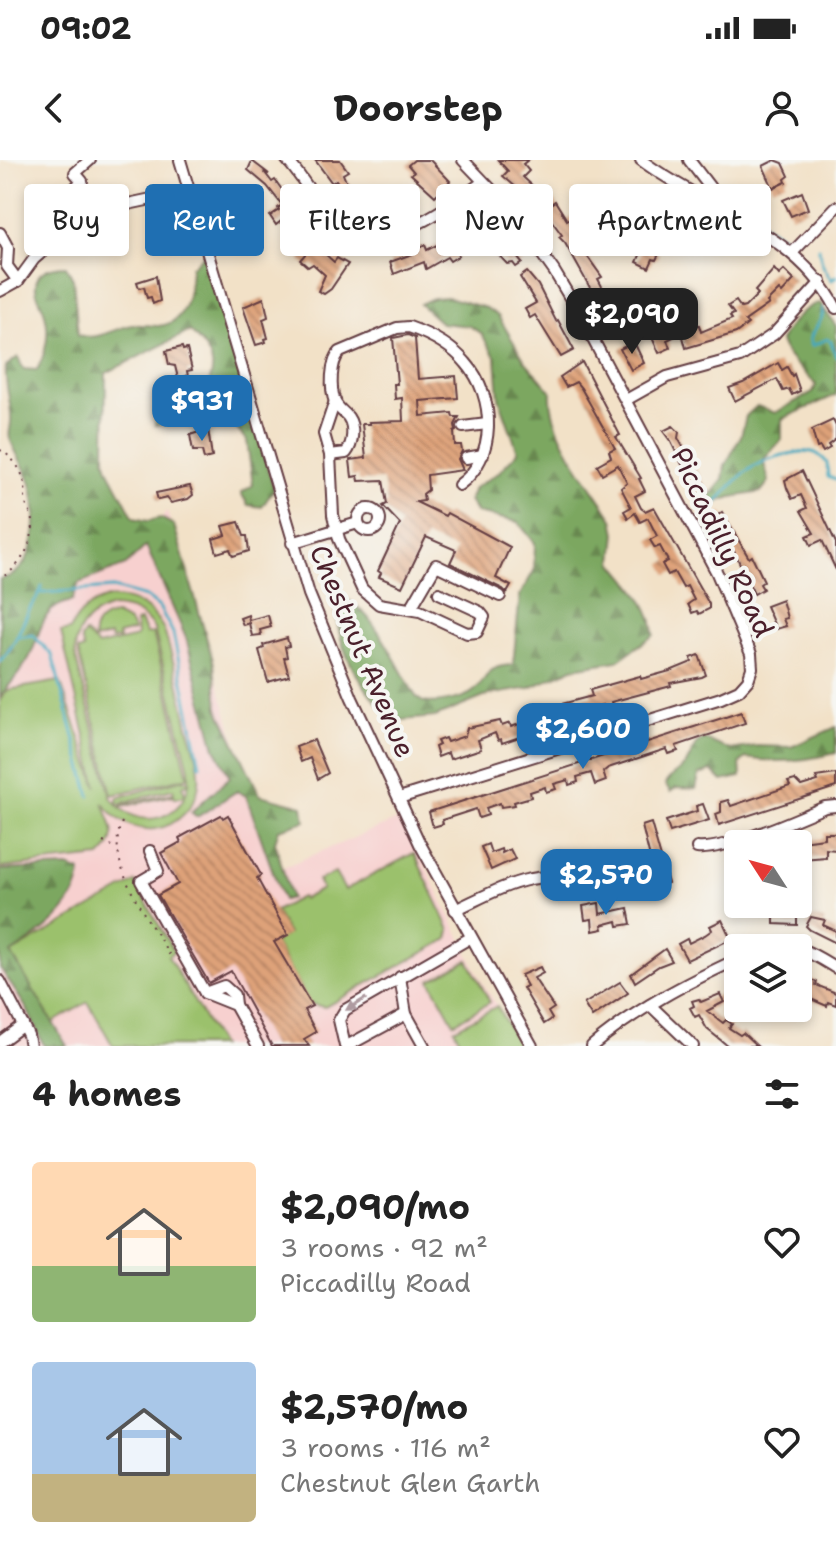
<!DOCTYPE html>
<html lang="en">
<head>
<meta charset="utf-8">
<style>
  body { margin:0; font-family:"Shantell Sans",sans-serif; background:#f6f6f6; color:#222; height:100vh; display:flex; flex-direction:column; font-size:30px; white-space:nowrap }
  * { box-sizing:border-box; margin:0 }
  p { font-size:26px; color:#767676 }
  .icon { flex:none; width:44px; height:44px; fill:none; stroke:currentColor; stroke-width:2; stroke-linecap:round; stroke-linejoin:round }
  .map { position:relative; height:886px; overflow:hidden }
  .side { display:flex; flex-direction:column; background:#fff; flex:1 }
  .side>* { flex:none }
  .banner { position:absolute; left:24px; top:24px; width:788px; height:72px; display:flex; gap:16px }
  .needle { width:52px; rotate:306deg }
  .tools { position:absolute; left:724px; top:670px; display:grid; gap:16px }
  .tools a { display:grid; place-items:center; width:88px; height:88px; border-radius:8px; background:#fff; box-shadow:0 4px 12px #0003; font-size:40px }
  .price { position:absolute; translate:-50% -68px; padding:0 18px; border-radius:16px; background:#1f6fb2; color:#fff; font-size:26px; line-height:52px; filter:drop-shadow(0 2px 4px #0008) }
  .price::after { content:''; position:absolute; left:50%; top:48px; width:24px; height:18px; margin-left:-12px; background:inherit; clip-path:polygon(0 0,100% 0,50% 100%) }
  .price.current { background:#222; color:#fff }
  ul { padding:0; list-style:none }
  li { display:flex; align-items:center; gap:24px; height:200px; padding:0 32px }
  li span { display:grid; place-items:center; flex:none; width:224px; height:160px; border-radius:8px; color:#555 }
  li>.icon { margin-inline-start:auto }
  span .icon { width:96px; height:96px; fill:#fffc; stroke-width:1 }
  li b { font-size:34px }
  h2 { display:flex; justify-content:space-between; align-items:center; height:96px; padding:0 32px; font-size:34px }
  .tag { padding:0 28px; border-radius:8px; background:#fff; box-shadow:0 4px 12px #0003; font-size:28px; line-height:72px }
  .tag.current { background:#1f6fb2; color:#fff }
  .status { display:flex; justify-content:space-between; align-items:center; height:56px; padding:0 40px; background:#fff; direction:ltr }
  .status svg { height:22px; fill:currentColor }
  header { display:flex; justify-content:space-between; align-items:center; height:104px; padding:0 32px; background:#fff; font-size:36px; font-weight:700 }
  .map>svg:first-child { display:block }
</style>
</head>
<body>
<div class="status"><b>09:02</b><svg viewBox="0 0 49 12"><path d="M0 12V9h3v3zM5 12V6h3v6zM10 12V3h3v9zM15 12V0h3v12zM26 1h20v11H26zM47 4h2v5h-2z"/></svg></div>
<header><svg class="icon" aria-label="back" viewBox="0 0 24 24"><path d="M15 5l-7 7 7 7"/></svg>Doorstep<svg class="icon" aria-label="person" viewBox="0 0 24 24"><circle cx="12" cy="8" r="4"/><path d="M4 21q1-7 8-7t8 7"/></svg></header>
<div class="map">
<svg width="836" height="886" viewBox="0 0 836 886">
  <defs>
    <pattern id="forest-firs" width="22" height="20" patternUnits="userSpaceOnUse" patternTransform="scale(2)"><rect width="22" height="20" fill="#7ca760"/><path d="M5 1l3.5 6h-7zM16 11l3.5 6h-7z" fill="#68874f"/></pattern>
    <pattern id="building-back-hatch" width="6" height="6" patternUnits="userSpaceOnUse" patternTransform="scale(2)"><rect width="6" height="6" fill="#dea279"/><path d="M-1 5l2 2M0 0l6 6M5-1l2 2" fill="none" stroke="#b68363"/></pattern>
  </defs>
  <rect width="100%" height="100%" fill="#f6f6f2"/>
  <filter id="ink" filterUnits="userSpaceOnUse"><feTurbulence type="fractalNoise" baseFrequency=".0125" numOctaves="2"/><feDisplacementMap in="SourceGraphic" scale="16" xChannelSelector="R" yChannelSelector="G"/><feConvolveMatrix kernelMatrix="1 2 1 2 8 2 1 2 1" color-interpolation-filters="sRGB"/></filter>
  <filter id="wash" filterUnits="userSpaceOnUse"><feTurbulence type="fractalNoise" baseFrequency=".006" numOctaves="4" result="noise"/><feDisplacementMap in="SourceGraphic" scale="32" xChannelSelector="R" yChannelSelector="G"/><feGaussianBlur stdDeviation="1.8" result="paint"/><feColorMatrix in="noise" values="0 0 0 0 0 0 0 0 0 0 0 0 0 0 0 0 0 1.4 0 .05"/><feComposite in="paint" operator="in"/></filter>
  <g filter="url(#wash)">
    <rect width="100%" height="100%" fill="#f2e1c7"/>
    <path fill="#f7d0cf" d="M167 351 274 711 402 658 482 822 522 886H0V487L39 423 128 398Z"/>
    <g fill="#9bc16c" stroke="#72704c" stroke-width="2" fill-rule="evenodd">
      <path d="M108 438C133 437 151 446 163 468 174 498 180 531 187 563 192 582 201 604 199 623 197 645 178 666 155 669 133 671 116 660 103 643 111 666 122 677 100 697L0 708V540L8 530 60 521 97 627 61 472 70 470C78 453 90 443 108 438ZM112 447C131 448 143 453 154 469L189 609V622L184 619 117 638V644L173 629 174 633 121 645V647L174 635 175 638 185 636 183 626 189 623C182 664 133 671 111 637L76 499C72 473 87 454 112 447Z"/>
      <path d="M115 455 129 462 134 471 118 475 119 479 111 480 110 476 94 480C92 465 101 457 115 455Z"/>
      <path d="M140 461 146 474 153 473 188 617 112 635 78 491 84 489 81 479 85 473 98 486 137 477 136 462Z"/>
      <path d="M414 693 450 770 448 779 325 847 310 844 274 782 288 774 275 751 301 737 303 739 322 729 318 720 335 713 345 730Z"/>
      <path d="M135 722 174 792 168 796 220 886H113L88 842 52 863 11 793Z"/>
      <path d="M468 800 490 842 454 863 430 820Z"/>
      <path d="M497 846 519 886H463L454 869Z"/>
    </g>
    <g fill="url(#forest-firs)" stroke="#636346" stroke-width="2">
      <path d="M204 94 274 329 262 347 248 345 241 333 253 325 247 281 221 250C197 248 180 266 155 265V252L199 243C218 209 218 200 190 171L106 213 105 297 108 309 134 358 148 361 161 358 174 365 214 504 218 548 260 635 303 646 305 661 279 669 275 682 291 738 283 740 246 636 237 631 197 657 191 652 230 617 215 588 186 478 146 386 126 405 79 423 72 441C37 448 42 476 28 500 20 513 9 525 0 537V419C39 413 39 352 31 324 26 308 16 295 10 279 8 273 11 268 11 261 12 242 4 226 6 206L18 197 23 209 37 210C46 193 50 173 45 154 43 145 37 138 36 129 34 110 52 106 66 106L73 119 78 175C100 181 111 169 132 165 141 164 149 166 158 166 188 164 190 130 191 107Z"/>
      <path d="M447 137 486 148 498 156 525 201 551 231C548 274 591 323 613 359L616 373 613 402C631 424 653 446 654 475L617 501 573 508 530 528 489 535 435 557 392 561C357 521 335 489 335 434 373 446 392 497 412 530 414 533 416 538 420 540 429 547 465 539 474 531 490 516 485 506 513 505L520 435 534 411 535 383 518 362 477 353 469 341 474 328 498 313 518 292 499 238 496 198 481 173 469 166 441 163 420 144 433 138Z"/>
      <path d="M820 143 836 166V235L782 259V279L763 300 769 321 761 332 732 337 711 344 709 337 723 320 725 306 741 276 746 256 757 246 775 253 813 232 816 225C805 212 783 196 780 181 787 167 804 145 820 143Z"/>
      <path d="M836 567V593C805 601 777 604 746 598L740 603 741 617 722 621 712 611 699 615 696 629 676 628 670 632 665 624C674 611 677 614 685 605 693 596 691 585 704 579L730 590 757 586 791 587Z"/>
      <path d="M68 707 81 712C78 748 40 775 11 793L67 886H44L27 849 0 808V710Z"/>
    </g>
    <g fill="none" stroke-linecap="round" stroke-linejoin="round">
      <g stroke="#40a9c0" stroke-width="3">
        <path d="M733 27C746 51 758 65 784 77"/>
        <path d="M819 88C820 102 824 109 832 120L836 116"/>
        <path d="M823 148 822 157 810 178 812 186 827 179 831 181 836 197"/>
        <path d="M705 348 714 346C739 315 754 299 794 293 809 290 817 290 827 303L828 317 836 320"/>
        <path d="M42 433 113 428 146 437 159 447 173 473 200 605"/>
        <path d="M18 477 33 475 52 495 90 636"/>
        <path d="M0 501C15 486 20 469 29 450 34 441 40 436 42 427"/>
      </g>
    </g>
    <g id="blocks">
      <g fill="url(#building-back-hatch)">
        <path d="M315 0H340L348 11 343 14 345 19 364 38 353 47 351 45 342 35 345 32 336 20 332 23Z"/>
        <path d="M414 0H430L450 21 435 36 411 14 414 12 408 5Z"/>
        <path d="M498 0H528L523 4 529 11 523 17 536 29 538 36 548 46 555 41 567 60 571 57 576 63 572 65 591 90 585 93 602 117 598 119 616 153 623 149 629 158 612 167 565 83 559 77 562 75 551 60 548 63 532 41 503 16 508 11Z"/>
        <path d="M775 0 783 3 789 16 785 19 786 22 773 28 763 6Z"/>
        <path d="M252 1 269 14 265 13 272 22 275 20 311 70 304 75 300 69 296 72 285 58 276 65 270 56 279 50 278 48 282 45 267 26 248 10Z"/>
        <path d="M802 32 808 49 791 56 783 40Z"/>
        <path d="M225 33 241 74 237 75 239 81 227 84 214 41 215 36Z"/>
        <path d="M478 55 486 64 491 63 497 69 484 80 475 70 469 75 464 68Z"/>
        <path d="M691 56 704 63 702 66 709 70 703 82 683 70Z"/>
        <path d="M651 73 663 79 656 92 659 94 656 100 653 99 649 108 637 102 641 93 639 91 641 85 644 87Z"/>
        <path d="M451 78 459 92 458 96 450 101 447 97 426 109 424 102 394 114 390 102 412 94 411 90 425 85 427 90Z"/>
        <path d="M504 81 522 103 516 107 513 103 507 104 495 91 499 89 497 86Z"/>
        <path d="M314 84 334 102 337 98 348 104 331 129 324 134 318 131 325 115 313 104 308 107 300 100Z"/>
        <path d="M774 109 779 115 784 110 794 120 782 133 779 130 767 142 769 144 745 161 748 164 736 173 686 188 682 173 667 180 670 188 659 193 650 173 665 167 667 171 699 165 701 172 732 159 730 156 734 154 728 146 736 141 741 148 745 147 758 134 755 131Z"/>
        <path d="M527 112 538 125 556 161 558 160 574 190 561 197 535 155 530 158 525 149 536 143 520 117Z"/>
        <path d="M156 116 160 141 153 144 151 137 147 138 144 127 139 128 137 122Z"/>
        <path d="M264 138 268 157 263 159 268 178 265 179 266 182 256 185 243 147Z"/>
        <path d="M408 175 415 178 418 219 456 216 458 238 420 241 421 256 452 253 453 257H459L455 265 456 271 454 272 455 285H461L462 291 458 299 463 310 427 315 428 330 423 334 424 341 416 342 445 356 447 353 510 387 496 418 511 426 507 433 503 429 450 403 456 390 426 377 402 427 379 417 381 413 378 411 400 364 383 346 387 344 383 320 359 321 358 316 352 317 350 300 366 298 362 264H370L369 262 403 261 402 238 395 239 394 224H397L393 178Z"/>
        <path d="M634 182 644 203 631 210 620 189Z"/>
        <path d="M182 187 183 190 187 189 192 210 187 211 188 216 178 218 175 206 169 205 166 191Z"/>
        <path d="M582 202 620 275 616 277 641 318 639 319 645 331 635 336 641 348 645 351 654 347 709 444V449L699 454 697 451 692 453 688 444 694 440 687 426 683 428 674 412 668 415 662 404 668 401 660 386 655 388 650 380 657 376 648 358 640 362 635 353 628 358 624 351 631 347 621 328 627 323 618 305 602 314 597 305 611 297 609 291 615 288 581 228 576 222 566 227 560 217Z"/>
        <path d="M778 203 782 210 787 207 792 216 794 214 800 231 792 235 789 229 783 231 777 219 735 241 729 228 743 223Z"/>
        <path d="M833 260 836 266V279L828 285 830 288 823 292 820 287 817 288 812 270Z"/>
        <path d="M673 266 679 272 678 278 708 330 697 335 671 282 663 271Z"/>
        <path d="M208 269 212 297 204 299 202 291H193L190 275Z"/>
        <path d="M802 311 836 383V410L822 380 811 385 807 376 814 373 801 351 807 348 801 335 792 339 787 328 785 320Z"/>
        <path d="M190 326 193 335 188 339 171 343 167 338 158 340 156 333Z"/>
        <path d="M722 352 749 398 752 396 764 421 760 424 763 429 754 434 735 393 713 359Z"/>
        <path d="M239 362 244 376H247L249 391 233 396 230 389 217 393 213 379 226 375 223 366Z"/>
        <path d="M782 440 787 458 783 459 786 466 776 469 766 446Z"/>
        <path d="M248 455 249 460 268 455 271 467 260 470 261 475 252 476 249 463 243 465 240 458Z"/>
        <path d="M287 478 289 486 285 487 287 497 284 498 289 516 268 522 259 490 264 488 263 485Z"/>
        <path d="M699 495 706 515 702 517 670 523 671 526 611 542 612 546 603 548 602 545 587 550 560 560 561 564 551 567 549 561 535 566 537 571 502 583 501 579 498 580 495 573 478 580 481 589 450 599 448 593 438 597 435 587 439 585 437 581 445 578 447 582 465 576 467 568 500 561 502 566 510 563 511 567 537 558 535 551 592 536 590 530 640 516 641 519 670 511 692 502 691 498Z"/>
        <path d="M741 552 745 563 676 586 678 591 668 594 666 589 608 608 603 612 606 621 595 625 591 613 577 617 578 622 569 625 568 620 554 624 556 629 546 632 545 627 530 632 531 637 514 642 515 645 501 647 500 643 486 648 488 655 479 658 476 649 442 660 443 664 433 667 429 652Z"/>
        <path d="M314 580 328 613 318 619 310 598 301 602 296 587Z"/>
        <path d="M836 614V627L719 665 716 654 721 652V642L728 640 731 646 790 626 788 622 795 620 801 626 818 621 816 617Z"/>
        <path d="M703 644 709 660 670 672 666 661 697 651 696 646Z"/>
        <path d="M221 655 223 658 228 655 261 715 257 718 288 775 274 782 312 846 304 850 316 872 304 879 309 886H272L231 811 209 823 158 735 178 724 161 693 181 682 179 678Z"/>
        <path d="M651 663 668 723 657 726 642 666Z"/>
        <path d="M824 673H836V690L826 689V697L802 699 800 681 824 678Z"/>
        <path d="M488 684 491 693 501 689 502 693 510 689 515 699 491 710 481 687Z"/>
        <path d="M599 743 600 754 628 748 631 764 618 766 617 761 602 765 603 769 593 771 592 759 585 760 583 746Z"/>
        <path d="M774 750H797V765L774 764Z"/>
        <path d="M811 757 825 760 823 765 836 771V783L810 770 806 766Z"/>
        <path d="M722 760 731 779 687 800 678 784 687 779 689 783 705 775 712 770 710 766Z"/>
        <path d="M665 789 672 801 659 806 635 822 631 814Z"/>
        <path d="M540 807 543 813 534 818 554 848 548 852 552 859 544 864 523 828 527 826 521 815Z"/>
        <path d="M798 816 810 819 817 822 816 825 836 833V845L828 842 827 846 806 837 808 831 798 828Z"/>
        <path d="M620 822 628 833 592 857 584 844Z"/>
        <path d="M720 834 724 842 707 851 723 863 726 860 732 864 729 868 740 875 743 873 757 886H728L707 869 699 855 695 857 690 848 694 846 692 841 699 839 701 842Z"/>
      </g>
    </g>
  </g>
  <g filter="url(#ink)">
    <use href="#blocks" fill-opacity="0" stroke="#633c42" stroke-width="2"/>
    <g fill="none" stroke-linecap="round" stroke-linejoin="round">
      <g stroke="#633c42" stroke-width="14">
        <g id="minor">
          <path d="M180 0 309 434 352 538 420 684 532 886"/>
          <path d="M287 0C303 17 327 60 341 69 383 97 451 45 483 22"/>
          <path d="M641 0C706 49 796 71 836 148"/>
          <path d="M689 0 718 38 722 49"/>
          <path d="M0 73 8 88 7 106 18 121"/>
          <path d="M61 81 51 66 50 53 82 21 75 13 90 0"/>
          <path d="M792 93 836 47"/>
          <path d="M0 131 18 121 34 99 55 81H61L128 44 189 31"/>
          <path d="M626 240 667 217 740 197 774 174 821 122"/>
          <path d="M335 241 324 274 330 295 333 355 339 379 362 429 379 444 420 451 467 473 477 472 484 457 480 452 439 433"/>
          <path d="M463 267 487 264"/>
          <path d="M330 295 346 293C353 284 355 267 348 257 344 252 338 249 335 242 330 229 330 202 340 192L397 168 409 167C429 174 452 186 466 203 496 237 497 298 459 325"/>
          <path d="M466 298 483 295"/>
          <circle cx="369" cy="360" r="11"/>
          <path d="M292 383 358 363"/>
          <path d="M411 448 436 405 500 436"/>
          <path d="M399 638 721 538 739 530 748 520 752 508 751 494 717 413 579 153 554 111 509 48 463 0"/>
          <path d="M697 688C725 691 797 659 825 647L836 646"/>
          <path d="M150 691 158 711 141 721 205 833 235 845 258 886"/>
          <path d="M455 750C479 739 505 724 531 719 564 711 585 733 615 708"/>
          <path d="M763 788C790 778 813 794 836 808"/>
          <path d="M400 817 406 854 424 886"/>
          <path d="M0 821 28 875 30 886"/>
          <path d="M205 833 224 826 234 835 235 845"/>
          <path d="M650 845 693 886"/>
          <path d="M0 882 23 865"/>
          <path d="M345 886 339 860 345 850 470 778"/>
          <path d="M347 886 406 854"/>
          <path d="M592 886C636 849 686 823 738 799"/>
        </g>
      </g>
      <g stroke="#633c42" stroke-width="2" stroke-dasharray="2 6" stroke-linecap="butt">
        <path d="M0 290C12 296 23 311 25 325 26 331 24 338 26 344 28 350 32 355 33 361 34 383 20 409 0 418"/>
        <path d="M122 662C103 703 150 760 170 796L172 794"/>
        <path d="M103 682 117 688"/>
      </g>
      <use href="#minor" stroke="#fff" stroke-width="10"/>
    </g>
    <defs><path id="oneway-solid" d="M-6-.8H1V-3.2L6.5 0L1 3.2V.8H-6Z" transform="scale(2)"/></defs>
    <use fill="#ae9aa0" href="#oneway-solid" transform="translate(356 844) rotate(149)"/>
  </g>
  <g text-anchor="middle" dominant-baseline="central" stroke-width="8" stroke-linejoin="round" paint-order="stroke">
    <g font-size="28" fill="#4a1f2b" stroke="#f6f6f2">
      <text transform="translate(723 382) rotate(65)">Piccadilly Road</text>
      <text transform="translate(363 491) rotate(67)">Chestnut Avenue</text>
    </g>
  </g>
</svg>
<div class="tools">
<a><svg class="needle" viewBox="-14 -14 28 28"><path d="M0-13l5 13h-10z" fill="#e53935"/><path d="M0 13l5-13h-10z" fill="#767676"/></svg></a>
<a><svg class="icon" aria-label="layers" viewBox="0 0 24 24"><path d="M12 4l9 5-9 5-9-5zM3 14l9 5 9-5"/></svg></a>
</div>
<b class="price current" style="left:632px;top:196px">$2,090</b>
<b class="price" style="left:202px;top:283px">$931</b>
<b class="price" style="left:583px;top:611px">$2,600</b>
<b class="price" style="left:606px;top:757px">$2,570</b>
<div class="banner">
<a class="tag">Buy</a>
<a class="tag current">Rent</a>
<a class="tag">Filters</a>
<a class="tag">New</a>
<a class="tag">Apartment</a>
</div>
</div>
<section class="side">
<h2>4 homes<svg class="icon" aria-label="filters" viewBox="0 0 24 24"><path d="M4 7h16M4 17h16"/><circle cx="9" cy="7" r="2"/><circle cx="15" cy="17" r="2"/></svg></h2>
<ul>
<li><span style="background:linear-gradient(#ffd9b3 65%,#8fb573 0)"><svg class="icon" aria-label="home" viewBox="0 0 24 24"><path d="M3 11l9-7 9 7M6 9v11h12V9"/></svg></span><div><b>$2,090/mo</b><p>3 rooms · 92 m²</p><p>Piccadilly Road</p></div><svg class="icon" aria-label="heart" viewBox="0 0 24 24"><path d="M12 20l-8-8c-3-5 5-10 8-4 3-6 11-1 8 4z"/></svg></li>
<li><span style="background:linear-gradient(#a9c7e8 70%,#c2b280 0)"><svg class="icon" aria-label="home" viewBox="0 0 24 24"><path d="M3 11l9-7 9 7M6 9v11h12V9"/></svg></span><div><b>$2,570/mo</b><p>3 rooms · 116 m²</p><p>Chestnut Glen Garth</p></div><svg class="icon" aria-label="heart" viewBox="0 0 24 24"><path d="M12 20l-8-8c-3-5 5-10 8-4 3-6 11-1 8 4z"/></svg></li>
</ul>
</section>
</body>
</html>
